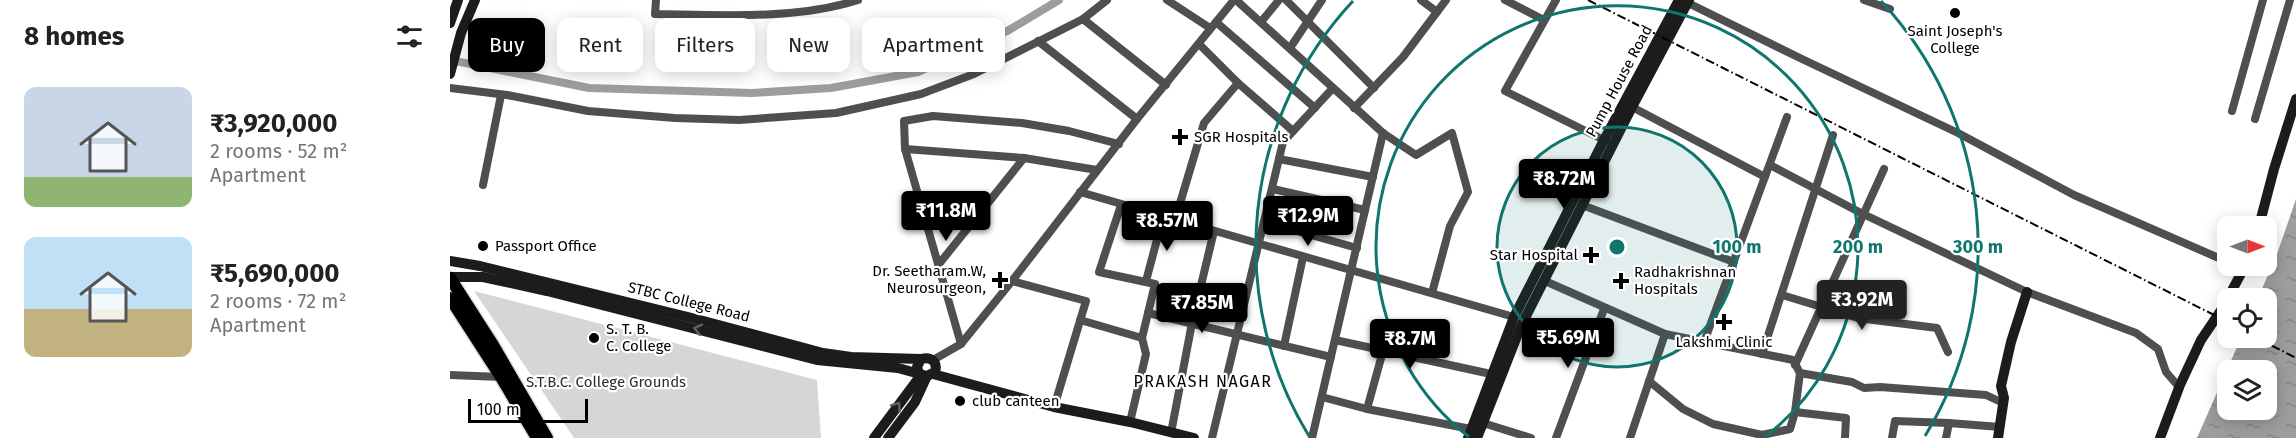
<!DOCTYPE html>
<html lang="en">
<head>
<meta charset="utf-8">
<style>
  body { margin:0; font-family:"Fira Sans",sans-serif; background:#f2f2f2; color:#222; height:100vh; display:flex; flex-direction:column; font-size:22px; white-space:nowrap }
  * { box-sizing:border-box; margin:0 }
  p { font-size:20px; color:#767676 }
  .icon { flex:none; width:33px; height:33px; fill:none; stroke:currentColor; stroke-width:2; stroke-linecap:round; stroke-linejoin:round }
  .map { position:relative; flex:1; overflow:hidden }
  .side { display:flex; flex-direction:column; background:#fff; width:450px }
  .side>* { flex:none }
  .guide { position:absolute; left:18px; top:18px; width:570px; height:54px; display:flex; gap:12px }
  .needle { width:39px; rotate:90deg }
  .fabs { position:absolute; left:1767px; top:216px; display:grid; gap:12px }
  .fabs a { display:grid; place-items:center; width:60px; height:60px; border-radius:12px; background:#fff; box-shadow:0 3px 15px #0003; font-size:30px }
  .scale { position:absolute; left:18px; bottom:15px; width:120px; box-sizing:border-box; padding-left:6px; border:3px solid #000; border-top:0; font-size:16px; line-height:21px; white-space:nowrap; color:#000; -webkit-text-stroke:4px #fff; paint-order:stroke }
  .price { position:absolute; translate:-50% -51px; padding:0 14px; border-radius:6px; background:#000; color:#fff; font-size:20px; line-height:39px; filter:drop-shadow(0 2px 3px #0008) }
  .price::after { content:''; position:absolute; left:50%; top:36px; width:18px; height:14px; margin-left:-9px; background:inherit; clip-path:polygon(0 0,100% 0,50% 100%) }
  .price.current { background:#222; color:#fff }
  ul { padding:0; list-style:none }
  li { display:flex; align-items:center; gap:18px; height:150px; padding:0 24px }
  li span { display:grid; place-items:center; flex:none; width:168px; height:120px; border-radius:12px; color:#555 }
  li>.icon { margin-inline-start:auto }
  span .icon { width:72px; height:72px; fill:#fffc; stroke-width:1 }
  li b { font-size:26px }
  h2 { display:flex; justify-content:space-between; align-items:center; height:72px; padding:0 24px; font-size:26px }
  .pill { padding:0 21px; border-radius:12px; background:#fff; box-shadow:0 3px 15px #0003; font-size:21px; line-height:54px }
  .pill.current { background:#000; color:#fff }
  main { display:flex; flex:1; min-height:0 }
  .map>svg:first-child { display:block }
</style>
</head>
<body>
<main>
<section class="side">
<h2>8 homes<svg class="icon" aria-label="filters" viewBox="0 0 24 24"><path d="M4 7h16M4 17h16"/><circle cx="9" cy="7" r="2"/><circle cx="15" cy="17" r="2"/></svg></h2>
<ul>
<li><span style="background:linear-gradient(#c9d6e8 75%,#8fb573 0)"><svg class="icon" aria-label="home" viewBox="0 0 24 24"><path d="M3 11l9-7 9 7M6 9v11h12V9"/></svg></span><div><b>₹3,920,000</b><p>2 rooms · 52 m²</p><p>Apartment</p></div></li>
<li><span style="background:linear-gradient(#bfe0f5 60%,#c2b280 0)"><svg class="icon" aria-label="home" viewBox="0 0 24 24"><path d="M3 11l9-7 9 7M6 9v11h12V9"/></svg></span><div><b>₹5,690,000</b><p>2 rooms · 72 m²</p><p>Apartment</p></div></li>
</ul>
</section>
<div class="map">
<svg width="1846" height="438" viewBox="0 0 1846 438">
  <defs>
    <pattern id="water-ripples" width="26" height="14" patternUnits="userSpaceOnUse" patternTransform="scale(1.5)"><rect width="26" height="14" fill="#9d9d9d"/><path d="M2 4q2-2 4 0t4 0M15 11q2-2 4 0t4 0" fill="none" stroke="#858585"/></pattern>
  </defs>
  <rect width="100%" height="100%" fill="#fff"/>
  <path fill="#d6d6d6" d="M24 291 367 380 371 438H124Z"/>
  <path fill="url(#water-ripples)" fill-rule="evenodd" d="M1846 199V438H1747L1791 338H1816V298H1808L1827 254ZM1778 370H1816V410H1778Z"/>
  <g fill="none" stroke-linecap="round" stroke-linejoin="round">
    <path stroke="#9d9d9d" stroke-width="8" d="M0 60 139 88 302 93 381 88 468 72 559 30 609 0"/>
    <g stroke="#dbdbdb" stroke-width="15">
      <g id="primary">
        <path d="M0 278 43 345 97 438"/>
        <path d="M0 298 51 377 87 438"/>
      </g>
    </g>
    <g stroke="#4f4f4f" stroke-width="8">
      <path d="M206 0 205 14C269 15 346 20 408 0"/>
      <path d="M717 0 760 28"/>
      <path d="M786 0 933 133 966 155 1002 133 1018 192 1000 226 982 293"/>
      <path d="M836 0 924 88"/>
      <path d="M971 0 987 12"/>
      <path d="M1055 0 1094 20"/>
      <path d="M1106 0 1055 91 1156 141"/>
      <path d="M1414 0 1440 9"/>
      <path d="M1238 3 1352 59 1508 133 1624 195 1778 262"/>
      <path d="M633 19 716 85"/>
      <path d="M766 22 865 108"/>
      <path d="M811 22 829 0"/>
      <path d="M588 41 687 119"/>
      <path d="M749 44 788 83"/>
      <path d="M840 48 872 0"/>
      <path d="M0 88 57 95 138 111 225 118 289 120 386 113 471 94 524 74 633 19 657 0"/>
      <path d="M1182 107 1315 177"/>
      <path d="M904 108 953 57 996 0"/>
      <path d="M1782 111 1813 0"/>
      <path d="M1805 119 1840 0"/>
      <path d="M455 149 574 158 647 170"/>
      <path d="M829 159 923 177"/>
      <path d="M1320 165 1411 213 1577 292 1686 333 1708 349 1716 372 1729 387"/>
      <path d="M33 185 51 95"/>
      <path d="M823 189 915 210"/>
      <path d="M630 192 1064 317"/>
      <path d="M671 205 649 272 705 284 692 338"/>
      <path d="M1132 205 1284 262"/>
      <path d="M725 220 754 123 788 83 843 131"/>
      <path d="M815 222 907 248"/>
      <path d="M489 264 574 158"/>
      <path d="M1785 266 1793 269"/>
      <path d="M562 281 636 301 604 407"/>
      <path d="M696 281 713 217"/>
      <path d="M1095 281 1215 334 1343 360 1350 373"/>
      <path d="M1332 295 1408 318 1487 328 1498 352"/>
      <path d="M698 313 881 357"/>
      <path d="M630 320 692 338 696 354 680 422"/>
      <path d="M885 340 1041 374"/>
      <path d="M1254 342 1337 117"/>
      <path d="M511 344 455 149 454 121 483 116 572 123 619 131 669 144"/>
      <path d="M834 346 853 257"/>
      <path d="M1312 354 1383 135"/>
      <path d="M483 360 511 344 562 281 687 119 784 0"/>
      <path d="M1345 365 1434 169"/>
      <path d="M0 375 51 377"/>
      <path d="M1199 381 1233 409 1263 424 1312 435"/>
      <path d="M872 397 917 409 1021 429"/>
      <path d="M917 409 933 351"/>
      <path d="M1033 423 1081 438"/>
      <path d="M721 433 742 323 764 231"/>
      <path d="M762 438 833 142 883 88"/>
      <path d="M862 438 933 133"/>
      <path d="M1106 438 1154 309"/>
      <path d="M1180 438 1215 334"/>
      <path d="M1311 438 1312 435 1340 429 1345 412"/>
      <path d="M1395 438 1396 418 1345 412 1350 373 1402 382 1414 388 1430 387 1536 395 1553 403"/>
      <path d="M1442 438 1445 421 1499 423"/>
      <path d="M1496 438 1499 423 1550 427"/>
    </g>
    <g stroke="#1c1c1c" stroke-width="10">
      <path d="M0 23 8 0"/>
      <path d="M0 74 11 33 25 0"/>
      <path d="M1809 226 1824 169 1846 99"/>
      <path d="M0 261 30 266 246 319 373 353 401 357 471 359"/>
      <path d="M0 277H33L97 291 367 360 448 368 477 376 485 372C488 362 481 356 471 359L467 367 469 373"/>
      <path d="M1778 298 1795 266"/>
      <path d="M483 374 604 407 680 422 744 438"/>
      <path d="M424 438 471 375"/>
      <path d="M438 438 465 402 477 376"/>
      <path d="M1018 438 1064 317 1154 140 1229 0"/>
      <path d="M1027 438 1071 326 1182 107 1239 0"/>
      <path d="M1548 438 1554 398 1551 386 1561 342 1577 292"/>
      <path d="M1710 438 1730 385 1751 340 1778 300"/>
    </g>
    <use href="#primary" stroke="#000" stroke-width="12"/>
    <g stroke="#000" stroke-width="2" stroke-dasharray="9 3 1.5 3" stroke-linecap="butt">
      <path d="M1138 0 1778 322"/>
      <path d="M1807 338 1846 358"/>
    </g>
  </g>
  <defs><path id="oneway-chevron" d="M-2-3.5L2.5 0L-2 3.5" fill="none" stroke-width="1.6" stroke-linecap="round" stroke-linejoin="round" transform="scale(1.5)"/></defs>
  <g stroke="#606060">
    <use href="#oneway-chevron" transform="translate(248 329) rotate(-166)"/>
    <use href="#oneway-chevron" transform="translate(447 406) rotate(-54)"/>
  </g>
  <circle cx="1167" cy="247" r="120" fill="#0f766e" fill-opacity=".12"/>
  <g fill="none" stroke="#0f766e" stroke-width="3">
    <circle cx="1167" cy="247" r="120"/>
    <path d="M1019 437A241 241 0 1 1 1315 437"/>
    <path d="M859 436A361 361 0 0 1 903 1M1431 1A361 361 0 0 1 1475 436"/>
  </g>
  <g fill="#000" stroke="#fff" stroke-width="2">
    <circle cx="1505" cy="13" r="6"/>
    <path d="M727 128h6v6h6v6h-6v6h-6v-6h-6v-6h6z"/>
    <circle cx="33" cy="246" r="6"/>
    <path d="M1138 246h6v6h6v6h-6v6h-6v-6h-6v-6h6z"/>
    <path d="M547 271h6v6h6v6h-6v6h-6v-6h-6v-6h6z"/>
    <path d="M1168 272h6v6h6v6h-6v6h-6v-6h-6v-6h6z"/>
    <path d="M1271 313h6v6h6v6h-6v6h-6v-6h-6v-6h6z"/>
    <circle cx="144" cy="338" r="6"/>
    <circle cx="510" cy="401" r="6"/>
  </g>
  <g text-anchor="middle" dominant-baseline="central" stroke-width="4.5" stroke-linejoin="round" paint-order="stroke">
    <g font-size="15" fill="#000" stroke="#fff" text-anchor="start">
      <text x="1505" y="31" text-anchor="middle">Saint Joseph's<tspan x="1505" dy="17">College</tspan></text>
      <text x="744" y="137">SGR Hospitals</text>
      <text x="45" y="246">Passport Office</text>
      <text x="1128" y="255" text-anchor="end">Star Hospital</text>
      <text x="536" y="271" text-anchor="end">Dr. Seetharam.W,<tspan x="536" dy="17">Neurosurgeon,</tspan></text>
      <text x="1184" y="272">Radhakrishnan<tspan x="1184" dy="17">Hospitals</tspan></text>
      <text x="156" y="329">S. T. B.<tspan x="156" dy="17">C. College</tspan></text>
      <text x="1274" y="342" text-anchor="middle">Lakshmi Clinic</text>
      <text x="522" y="401">club canteen</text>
    </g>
    <g font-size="15" fill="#000" stroke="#fff">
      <text transform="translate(1169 81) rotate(-62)">Pump House Road</text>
      <text transform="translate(239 302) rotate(14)">STBC College Road</text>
    </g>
    <g font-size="15" fill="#2d2d2d" stroke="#fff">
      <text x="156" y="382">S.T.B.C. College Grounds</text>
    </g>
    <g font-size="16" letter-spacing="1.5" fill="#000" stroke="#fff">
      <text x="753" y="381">PRAKASH NAGAR</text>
    </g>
  </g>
  <circle cx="1167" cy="247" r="9" fill="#0f766e" stroke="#fff" stroke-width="3"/>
  <g font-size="18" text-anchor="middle" font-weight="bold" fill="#0f766e" stroke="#fff" stroke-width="4.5" stroke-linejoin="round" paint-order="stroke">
    <text x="1287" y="253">100 m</text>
    <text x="1408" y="253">200 m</text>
    <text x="1528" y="253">300 m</text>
  </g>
</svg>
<div class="fabs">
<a><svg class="needle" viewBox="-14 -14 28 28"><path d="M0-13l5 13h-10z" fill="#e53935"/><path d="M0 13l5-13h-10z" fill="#767676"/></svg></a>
<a><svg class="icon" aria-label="locate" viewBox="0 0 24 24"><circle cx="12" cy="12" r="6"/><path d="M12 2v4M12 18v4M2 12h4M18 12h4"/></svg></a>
<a><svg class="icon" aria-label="layers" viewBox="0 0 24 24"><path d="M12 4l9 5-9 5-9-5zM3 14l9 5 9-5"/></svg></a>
</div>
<div class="scale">100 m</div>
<b class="price" style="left:1114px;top:210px">₹8.72M</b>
<b class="price" style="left:496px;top:242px">₹11.8M</b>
<b class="price" style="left:858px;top:247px">₹12.9M</b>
<b class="price" style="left:717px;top:252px">₹8.57M</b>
<b class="price current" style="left:1412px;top:331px">₹3.92M</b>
<b class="price" style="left:752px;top:334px">₹7.85M</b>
<b class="price" style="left:1118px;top:369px">₹5.69M</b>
<b class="price" style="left:960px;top:370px">₹8.7M</b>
<div class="guide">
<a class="pill current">Buy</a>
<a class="pill">Rent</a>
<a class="pill">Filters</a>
<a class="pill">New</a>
<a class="pill">Apartment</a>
</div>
</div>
</main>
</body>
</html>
